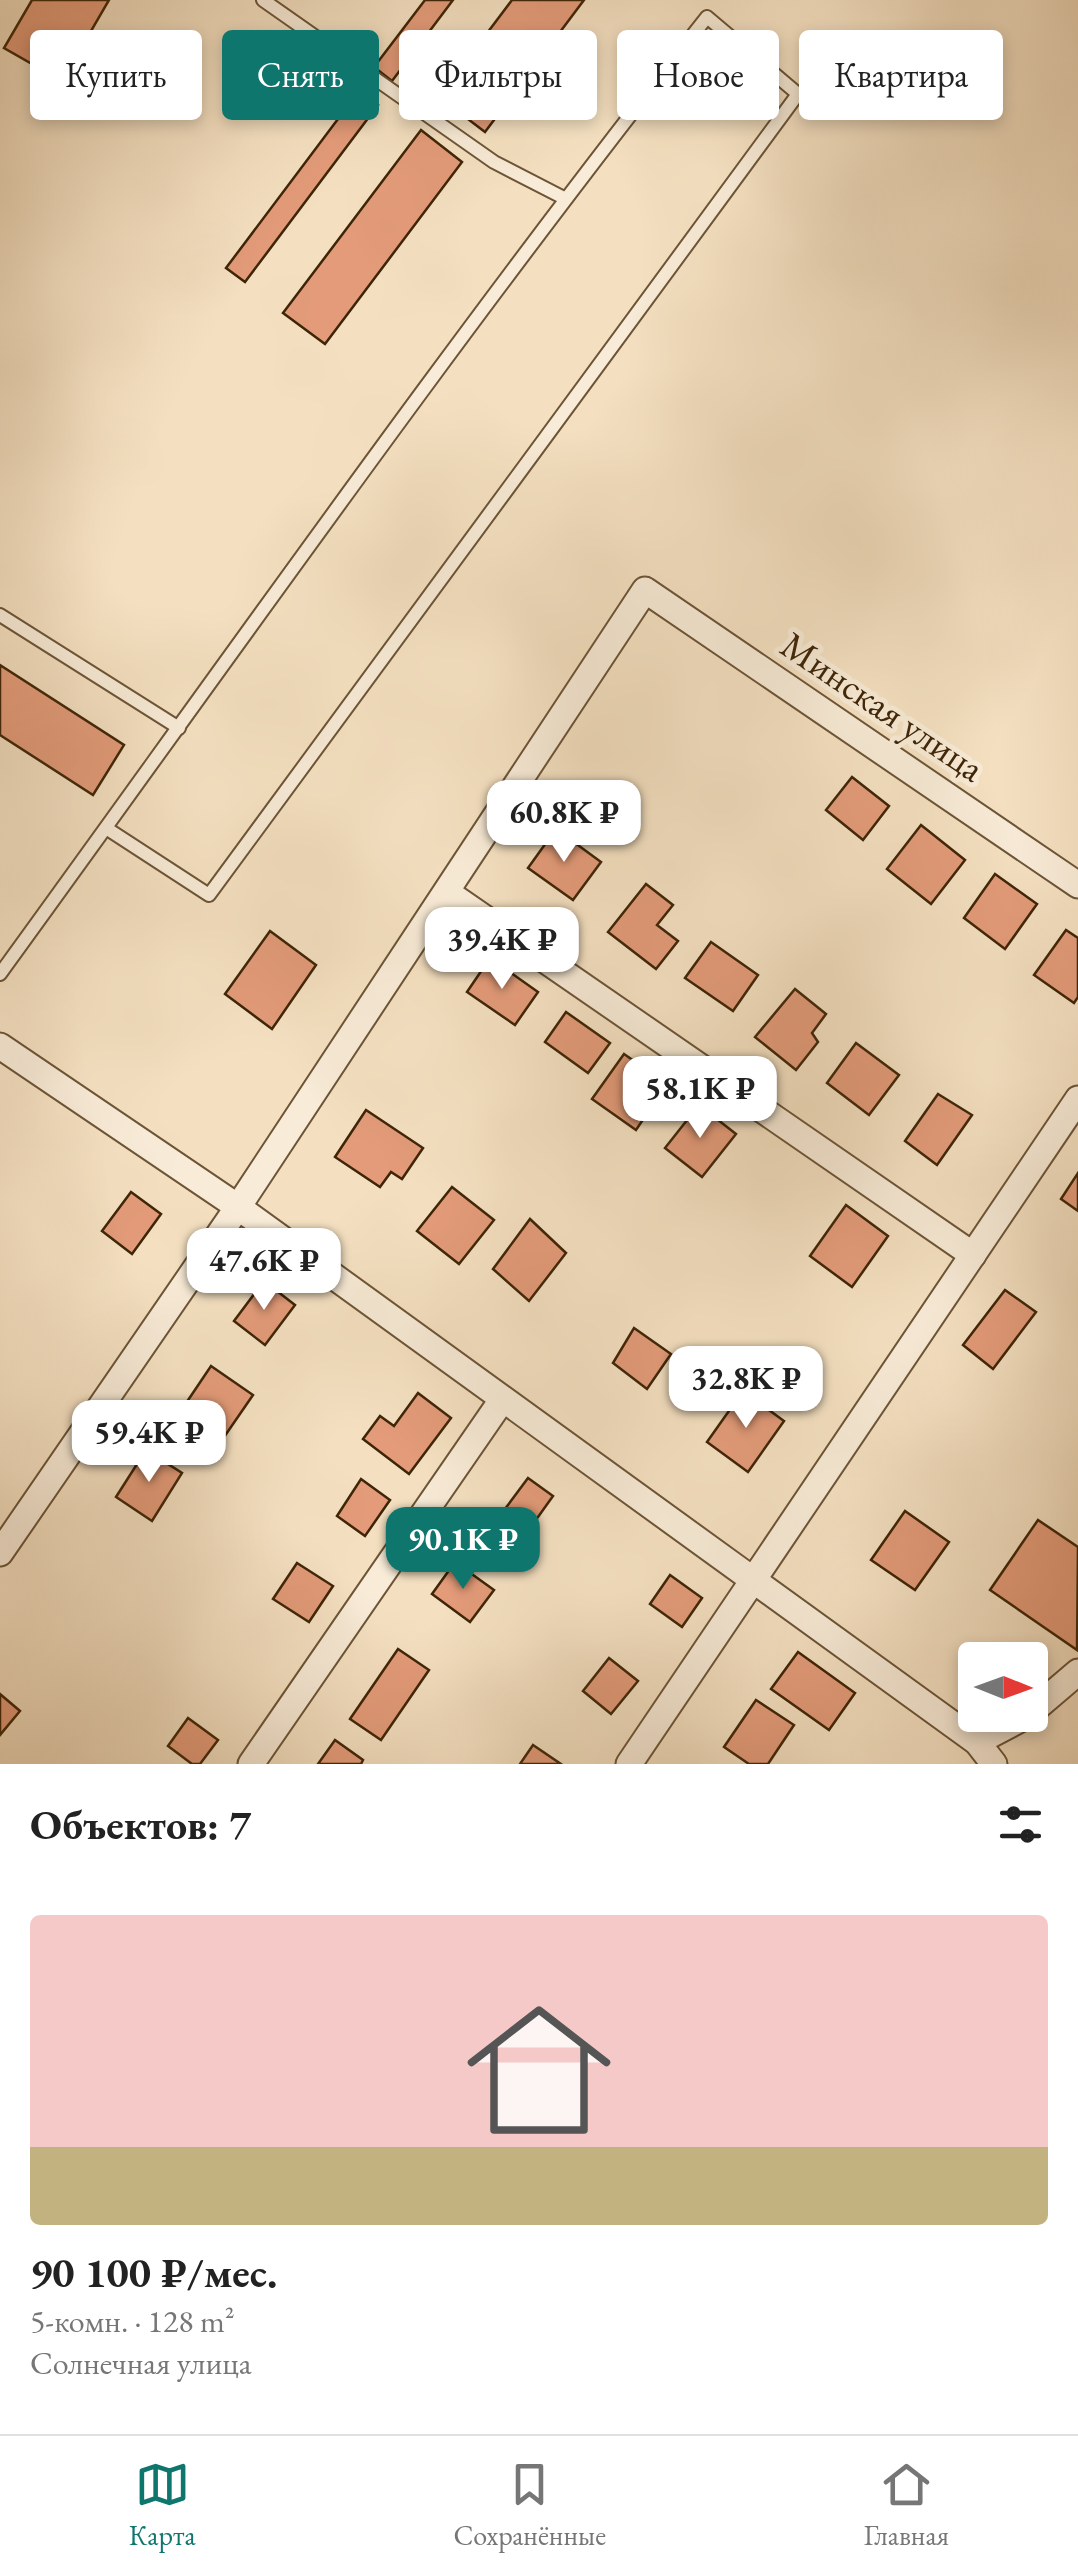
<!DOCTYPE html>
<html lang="ru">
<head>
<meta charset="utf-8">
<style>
  body { margin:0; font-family:"EB Garamond",serif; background:#f2f2f2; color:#222; height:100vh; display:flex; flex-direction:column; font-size:38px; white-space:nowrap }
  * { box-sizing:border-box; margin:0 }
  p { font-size:32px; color:#767676 }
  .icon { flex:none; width:55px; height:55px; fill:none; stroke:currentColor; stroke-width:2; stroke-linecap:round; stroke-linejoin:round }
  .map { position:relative; height:1764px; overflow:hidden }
  .details { display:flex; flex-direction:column; background:#fff; flex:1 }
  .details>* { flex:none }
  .top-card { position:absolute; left:30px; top:30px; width:1020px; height:90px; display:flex; gap:20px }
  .needle { width:65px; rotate:91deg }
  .fabs { position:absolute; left:958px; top:1642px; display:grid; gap:20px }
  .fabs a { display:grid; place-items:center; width:90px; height:90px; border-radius:10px; background:#fff; box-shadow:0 5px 15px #0003; font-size:50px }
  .price { position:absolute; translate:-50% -85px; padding:0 22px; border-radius:20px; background:#fff; color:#222; font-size:32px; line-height:65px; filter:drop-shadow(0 2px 5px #0008) }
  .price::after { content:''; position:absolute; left:50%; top:60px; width:30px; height:22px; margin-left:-15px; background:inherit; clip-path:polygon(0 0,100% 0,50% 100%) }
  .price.active { background:#0f766e; color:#fff }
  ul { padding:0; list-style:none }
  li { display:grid; align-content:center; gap:20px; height:530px; padding:0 30px }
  li span { display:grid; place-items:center; height:310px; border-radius:10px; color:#555 }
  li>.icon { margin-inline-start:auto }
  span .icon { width:180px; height:180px; fill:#fffc; stroke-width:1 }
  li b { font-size:42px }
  h2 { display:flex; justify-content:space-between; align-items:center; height:120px; padding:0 30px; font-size:42px }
  .tag { padding:0 35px; border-radius:10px; background:#fff; box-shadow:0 5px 15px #0003; font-size:35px; line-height:90px }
  .tag.active { background:#0f766e; color:#fff }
  .dock { display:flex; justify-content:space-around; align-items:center; height:140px; border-top:2px solid #e0e0e0; background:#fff; font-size:28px; color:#767676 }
  .dock a { display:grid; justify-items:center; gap:5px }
  .dock .active { color:#0f766e }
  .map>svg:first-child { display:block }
</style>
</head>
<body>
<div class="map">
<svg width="1078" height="1764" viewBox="0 0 1078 1764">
  <rect width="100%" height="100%" fill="#f4e0c1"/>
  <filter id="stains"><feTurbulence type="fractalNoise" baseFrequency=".002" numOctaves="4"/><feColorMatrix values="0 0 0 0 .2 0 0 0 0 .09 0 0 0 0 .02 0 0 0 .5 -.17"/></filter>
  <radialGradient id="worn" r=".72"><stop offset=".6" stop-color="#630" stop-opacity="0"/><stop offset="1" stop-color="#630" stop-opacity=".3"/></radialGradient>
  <g fill="#e39b79" stroke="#3e2507" stroke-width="2.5">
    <path d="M32 0H109L62 81 4 48Z"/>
    <path d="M425 0H453L392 81 374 67Z"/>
    <path d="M512 0H584L485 132 439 97Z"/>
    <path d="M359 91 378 105 245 282 226 268Z"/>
    <path d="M421 130 462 162 325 344 283 313Z"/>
    <path d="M0 665 124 745 93 795 0 735Z"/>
    <path d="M852 777 889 806 863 840 826 810Z"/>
    <path d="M921 825 965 860 931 904 887 869Z"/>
    <path d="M556 829 601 862 573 900 528 868Z"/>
    <path d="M995 874 1037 904 1005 949 964 918Z"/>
    <path d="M646 884 673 905 657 925 678 941 656 969 608 932Z"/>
    <path d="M1066 930 1078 938V997L1074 1003 1034 975Z"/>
    <path d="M270 931 316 965 272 1029 225 994Z"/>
    <path d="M711 942 758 975 733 1011 685 978Z"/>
    <path d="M490 958 538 992 515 1025 467 992Z"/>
    <path d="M795 989 826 1014 812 1033 818 1042 796 1070 755 1037Z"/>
    <path d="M566 1012 610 1043 588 1073 545 1042Z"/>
    <path d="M856 1043 899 1075 869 1115 827 1083Z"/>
    <path d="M624 1054 667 1084 636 1130 592 1099Z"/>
    <path d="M938 1094 972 1115 937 1165 905 1141Z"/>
    <path d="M699 1105 736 1134 702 1177 665 1148Z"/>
    <path d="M366 1110 423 1148 402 1179 391 1172 380 1187 335 1157Z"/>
    <path d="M1078 1173V1211L1061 1199Z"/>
    <path d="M452 1187 494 1220 459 1264 417 1231Z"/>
    <path d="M131 1192 161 1214 132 1254 102 1231Z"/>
    <path d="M846 1205 888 1236 852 1287 810 1256Z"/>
    <path d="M530 1219 566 1253 529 1301 493 1269Z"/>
    <path d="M264 1281 295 1305 265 1345 234 1321Z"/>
    <path d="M1005 1290 1036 1312 993 1369 963 1345Z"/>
    <path d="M634 1328 671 1354 647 1389 613 1363Z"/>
    <path d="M211 1366 253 1395 211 1456 170 1427Z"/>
    <path d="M743 1391 784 1421 748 1472 707 1442Z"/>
    <path d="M418 1393 451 1418 409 1474 363 1439 380 1416 394 1426Z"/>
    <path d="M146 1450 182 1473 152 1521 116 1497Z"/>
    <path d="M528 1478 553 1496 528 1531 502 1513Z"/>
    <path d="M361 1479 390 1500 365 1536 337 1516Z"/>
    <path d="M905 1511 949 1542 915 1590 871 1560Z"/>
    <path d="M1038 1520 1078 1547 1077 1650 990 1590Z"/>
    <path d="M455 1562 494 1590 470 1622 432 1594Z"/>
    <path d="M297 1563 333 1586 309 1622 273 1599Z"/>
    <path d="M670 1575 702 1598 682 1627 650 1604Z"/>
    <path d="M398 1649 429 1670 381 1740 350 1719Z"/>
    <path d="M798 1652 855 1693 829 1730 771 1689Z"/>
    <path d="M609 1658 638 1681 611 1714 583 1691Z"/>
    <path d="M0 1694 20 1711 0 1735Z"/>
    <path d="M756 1700 794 1725 768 1764H749L724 1747Z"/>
    <path d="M188 1718 218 1740 200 1764H192L168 1746Z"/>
    <path d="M335 1740 363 1760 361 1764H318Z"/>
    <path d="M533 1745 561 1764H520Z"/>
  </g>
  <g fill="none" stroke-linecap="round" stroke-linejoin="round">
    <g stroke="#6c5436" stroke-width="16">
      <g id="lane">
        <path d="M263 0 494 162 564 198"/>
        <path d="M0 615 179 728"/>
        <path d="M0 974C233 653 461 328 707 17L798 94 209 895 106 828"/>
      </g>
    </g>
    <g stroke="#6c5436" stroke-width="29">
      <g id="street">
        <path d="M448 893 973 1255"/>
        <path d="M0 1046 238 1207 977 1742 994 1764"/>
        <path d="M0 1553 238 1207 645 590 1078 885"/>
        <path d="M1030 1713 1078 1672"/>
        <path d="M977 1742 1028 1715"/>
        <path d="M251 1764 502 1400"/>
        <path d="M629 1764 1078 1099"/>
      </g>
    </g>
    <use href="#lane" stroke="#f8ebd7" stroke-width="12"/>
    <use href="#street" stroke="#f8ebd7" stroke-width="25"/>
  </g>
  <g text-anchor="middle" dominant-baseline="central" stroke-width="10" stroke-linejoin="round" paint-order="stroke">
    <g font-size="38" fill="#3e2507" stroke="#f8ebd7">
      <text transform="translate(883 706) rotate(34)">Минская улица</text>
    </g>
  </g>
  <rect width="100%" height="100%" filter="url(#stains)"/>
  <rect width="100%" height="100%" fill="url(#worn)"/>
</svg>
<div class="fabs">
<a><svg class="needle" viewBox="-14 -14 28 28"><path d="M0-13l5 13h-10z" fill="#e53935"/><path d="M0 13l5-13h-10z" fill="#767676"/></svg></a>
</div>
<b class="price" style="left:564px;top:865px">60.8K ₽</b>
<b class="price" style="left:502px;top:992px">39.4K ₽</b>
<b class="price" style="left:700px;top:1141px">58.1K ₽</b>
<b class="price" style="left:264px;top:1313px">47.6K ₽</b>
<b class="price" style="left:746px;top:1431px">32.8K ₽</b>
<b class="price" style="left:149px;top:1485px">59.4K ₽</b>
<b class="price active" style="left:463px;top:1592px">90.1K ₽</b>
<div class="top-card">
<a class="tag">Купить</a>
<a class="tag active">Снять</a>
<a class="tag">Фильтры</a>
<a class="tag">Новое</a>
<a class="tag">Квартира</a>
</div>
</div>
<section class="details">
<h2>Объектов: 7<svg class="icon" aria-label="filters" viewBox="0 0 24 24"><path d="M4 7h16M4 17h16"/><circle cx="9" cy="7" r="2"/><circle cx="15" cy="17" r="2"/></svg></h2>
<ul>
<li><span style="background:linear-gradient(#f6c9c9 75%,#c2b280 0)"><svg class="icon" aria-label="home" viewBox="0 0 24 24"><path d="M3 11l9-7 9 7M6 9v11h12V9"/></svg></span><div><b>90 100 ₽/мес.</b><p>5-комн. · 128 m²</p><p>Солнечная улица</p></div></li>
</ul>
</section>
<nav class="dock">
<a class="active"><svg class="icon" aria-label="map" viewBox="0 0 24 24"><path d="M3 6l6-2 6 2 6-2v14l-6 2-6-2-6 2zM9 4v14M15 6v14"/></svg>Карта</a>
<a><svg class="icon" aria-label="saved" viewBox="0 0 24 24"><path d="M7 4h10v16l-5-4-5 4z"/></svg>Сохранённые</a>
<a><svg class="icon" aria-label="home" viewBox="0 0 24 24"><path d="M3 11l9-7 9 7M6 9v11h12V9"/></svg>Главная</a>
</nav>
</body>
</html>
